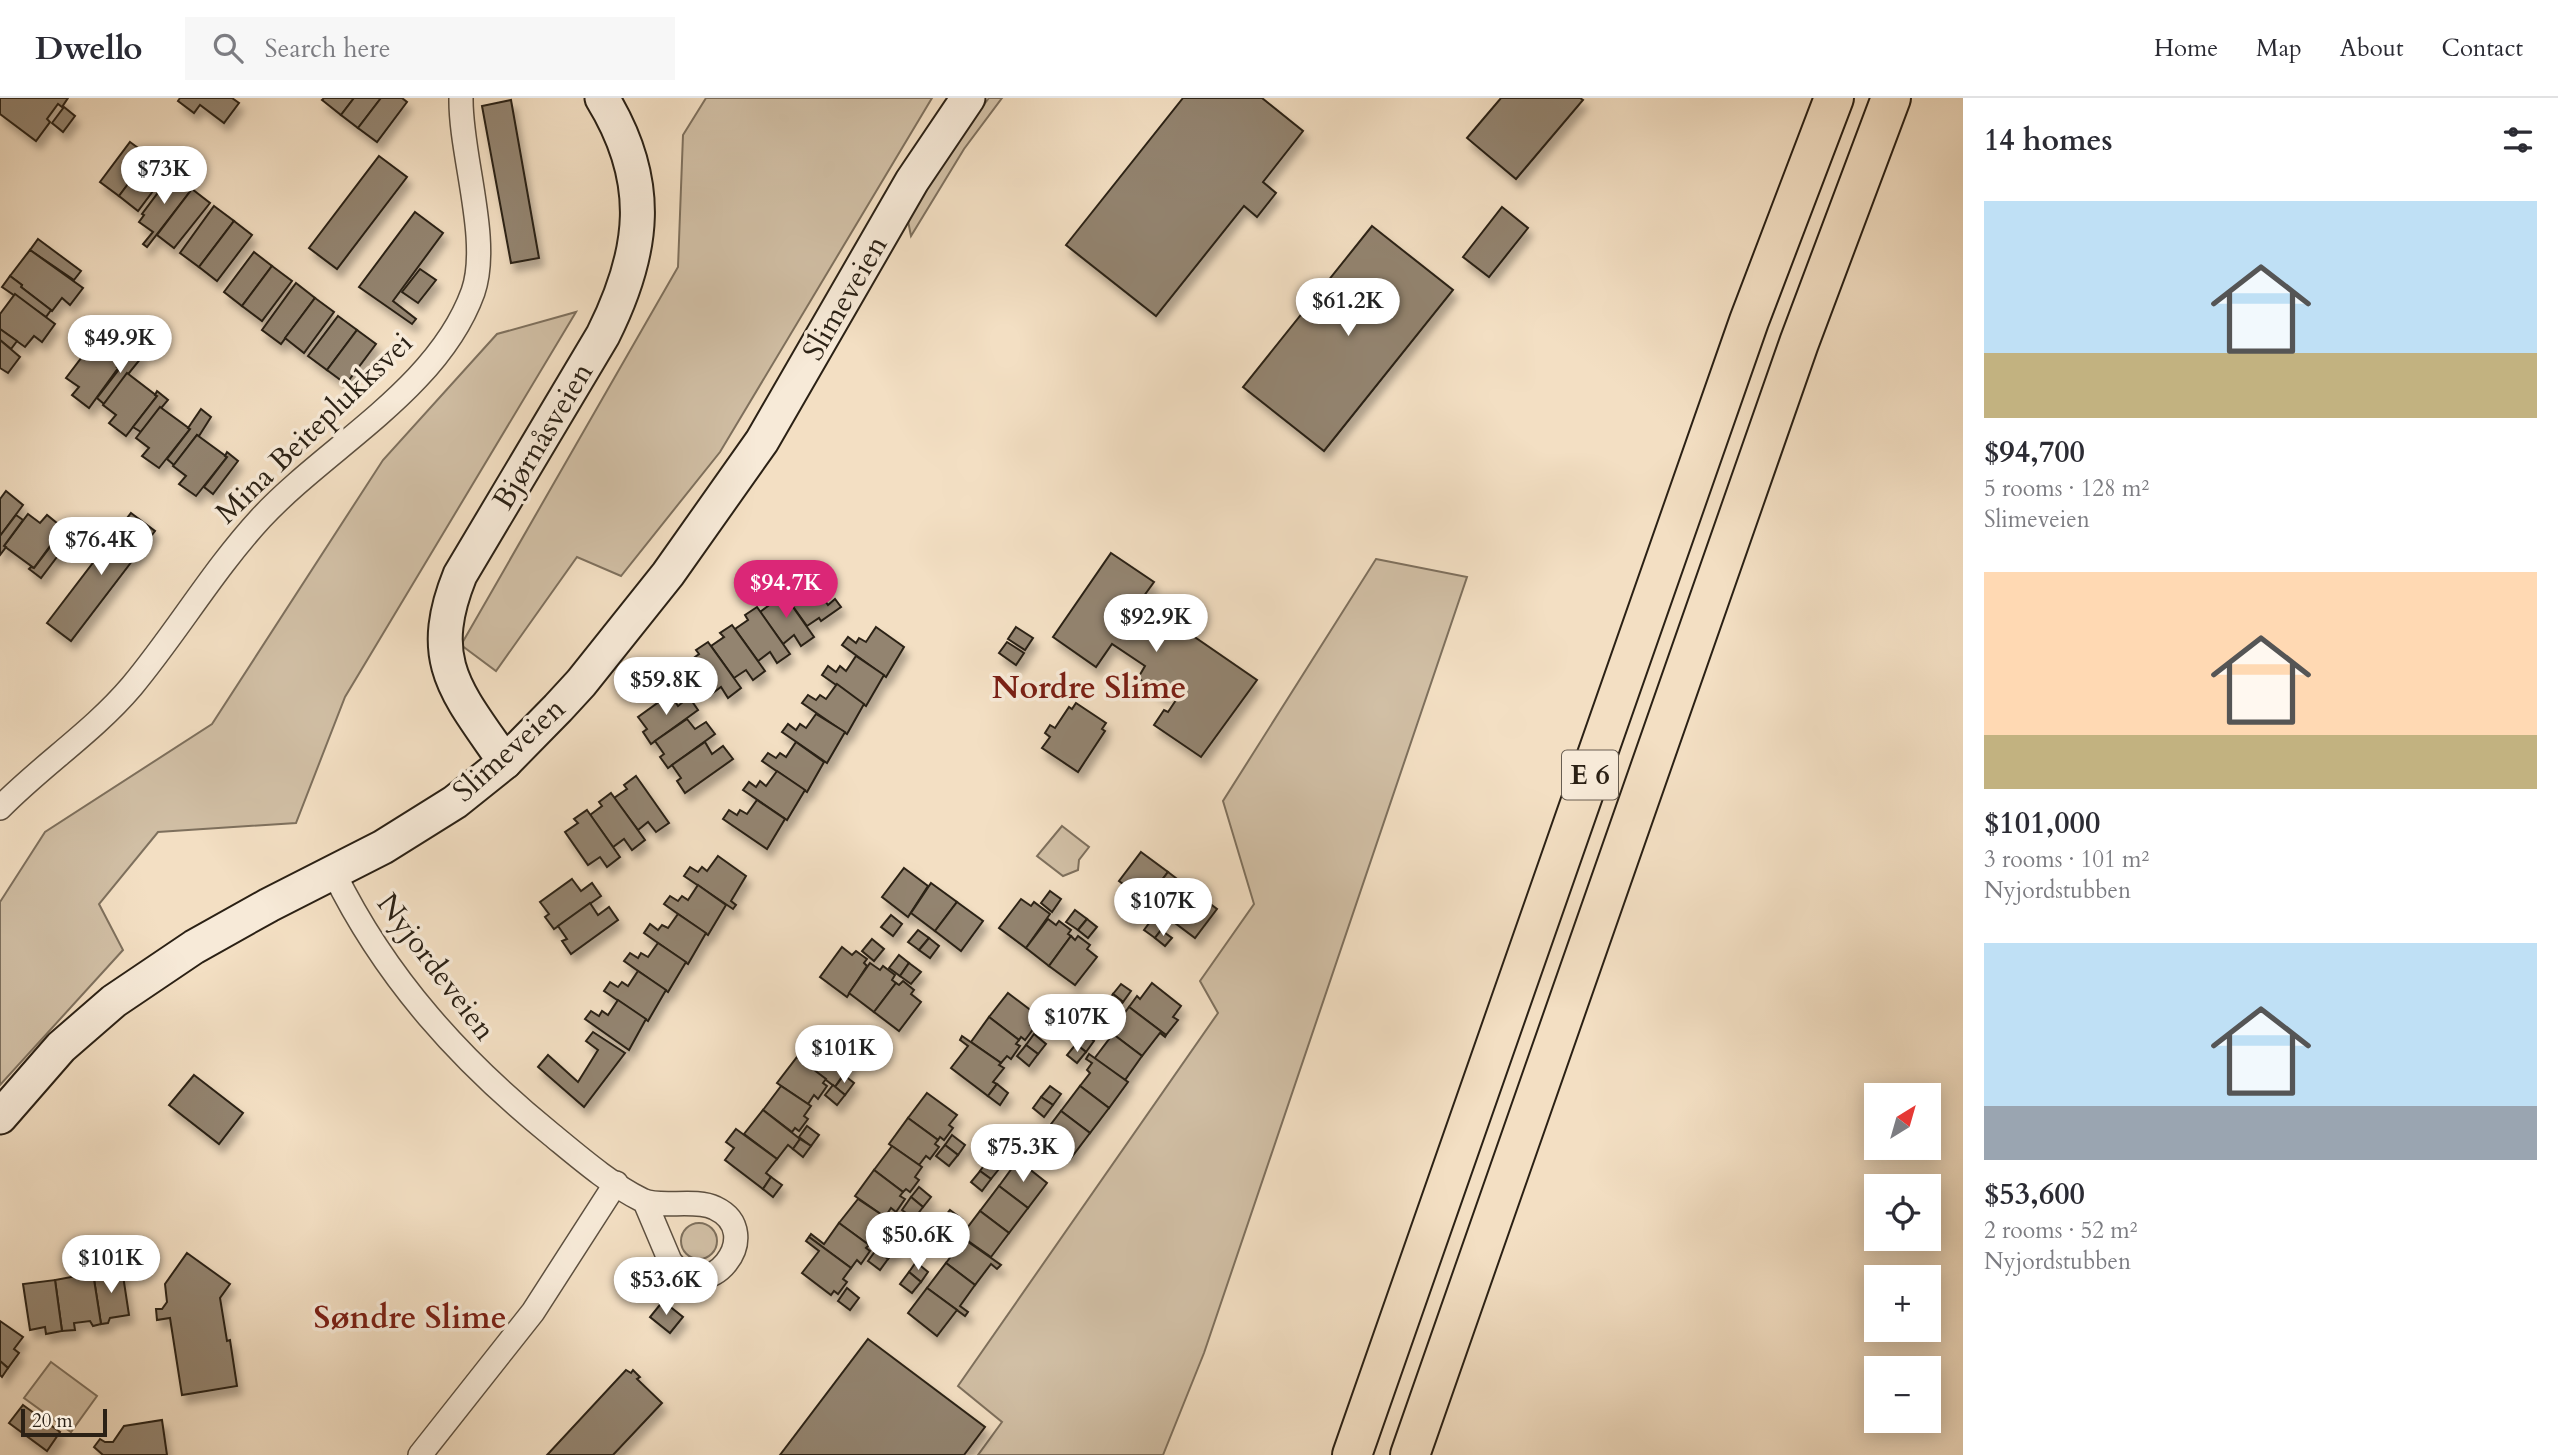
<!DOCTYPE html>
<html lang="en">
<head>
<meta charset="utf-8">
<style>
  body { margin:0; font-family:Cardo,serif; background:#f7f7f7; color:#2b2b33; height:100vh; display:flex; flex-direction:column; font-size:26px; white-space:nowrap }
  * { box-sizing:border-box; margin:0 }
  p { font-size:23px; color:#7c7c81 }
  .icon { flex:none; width:38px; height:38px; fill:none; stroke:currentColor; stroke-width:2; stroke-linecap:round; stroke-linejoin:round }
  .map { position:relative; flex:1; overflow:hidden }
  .side { display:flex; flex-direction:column; background:#fff; width:595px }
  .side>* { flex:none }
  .needle { width:46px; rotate:37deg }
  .controls { position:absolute; left:1864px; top:985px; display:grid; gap:14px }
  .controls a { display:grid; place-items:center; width:77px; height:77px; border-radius:0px; background:#fff; box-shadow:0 4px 18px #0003; font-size:35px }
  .scale { position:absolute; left:21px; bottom:18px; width:86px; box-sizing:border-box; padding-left:7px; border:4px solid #2b2115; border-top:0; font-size:19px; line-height:24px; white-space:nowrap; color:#2b2115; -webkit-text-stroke:5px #f7ead8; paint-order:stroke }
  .price { position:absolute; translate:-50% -60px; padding:0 16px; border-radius:24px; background:#fff; color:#222; font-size:23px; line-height:46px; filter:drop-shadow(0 2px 4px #0008) }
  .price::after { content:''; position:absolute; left:50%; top:42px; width:21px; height:16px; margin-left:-10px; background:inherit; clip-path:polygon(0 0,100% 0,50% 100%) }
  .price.active { background:#db2777; color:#fff }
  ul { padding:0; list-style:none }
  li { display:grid; align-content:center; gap:14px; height:371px; padding:0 21px }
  li span { display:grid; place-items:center; height:217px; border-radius:0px; color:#555 }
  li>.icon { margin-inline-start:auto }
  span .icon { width:126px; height:126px; fill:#fffc; stroke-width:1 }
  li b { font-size:30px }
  h2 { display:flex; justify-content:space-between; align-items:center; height:84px; padding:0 21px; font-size:30px }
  header { display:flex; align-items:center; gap:42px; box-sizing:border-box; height:98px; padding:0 35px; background:#fff; border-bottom:2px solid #e1e1e2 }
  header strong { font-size:33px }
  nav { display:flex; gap:38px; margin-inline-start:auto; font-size:24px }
  .search { width:490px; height:63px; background:#f7f7f7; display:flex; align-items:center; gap:18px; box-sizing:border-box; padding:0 24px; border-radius:0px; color:#7c7c81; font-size:26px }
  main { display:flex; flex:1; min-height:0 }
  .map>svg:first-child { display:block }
</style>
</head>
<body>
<header>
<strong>Dwello</strong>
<div class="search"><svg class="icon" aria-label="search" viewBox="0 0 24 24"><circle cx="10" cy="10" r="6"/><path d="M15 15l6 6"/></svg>Search here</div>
<nav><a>Home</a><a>Map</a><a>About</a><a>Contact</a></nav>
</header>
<main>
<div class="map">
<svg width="1963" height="1357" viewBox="0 0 1963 1357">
  <defs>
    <filter id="shadow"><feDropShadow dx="4.5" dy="8" stdDeviation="3.5" flood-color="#0004"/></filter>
  </defs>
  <rect width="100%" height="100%" fill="#f3dfc3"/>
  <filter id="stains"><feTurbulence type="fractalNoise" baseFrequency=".00286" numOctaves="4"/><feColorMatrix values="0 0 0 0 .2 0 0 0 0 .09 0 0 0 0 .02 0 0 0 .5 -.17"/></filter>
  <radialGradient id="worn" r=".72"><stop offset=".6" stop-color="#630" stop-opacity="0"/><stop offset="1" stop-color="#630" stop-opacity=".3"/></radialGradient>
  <g fill="#d1bfa5" stroke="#7e705d" stroke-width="2">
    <path d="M706 0H932L720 354 621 478 577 459 496 573 461 547 678 169 683 37Z"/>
    <path d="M989 0H1002L964 51 911 138 908 123 951 50Z"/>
    <path d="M576 214 345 599 296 725 158 734 99 806 123 852 0 987V804L45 734 212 626 383 362 497 236Z"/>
    <path d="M1376 461 1467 479 1204 1255 1163 1357H978L1002 1324 958 1288 1218 915 1200 883 1254 806 1223 703Z"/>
    <path d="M1062 728 1089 749 1079 762 1078 772 1063 778 1037 758Z"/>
    <circle cx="699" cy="1143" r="18"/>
    <path d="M51 1264 97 1298 71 1334 24 1300Z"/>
  </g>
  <g fill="#93846f" stroke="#2b2115" stroke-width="2" filter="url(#shadow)">
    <path d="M0 0H68L62 9 58 6 47 21 50 24 36 43 0 16Z"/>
    <path d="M180 0H232L239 5 224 25 200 7 194 15 178 3Z"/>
    <path d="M324 0H354L341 17 322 2Z"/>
    <path d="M354 0H381L358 30 341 17Z"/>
    <path d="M381 0H402L407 4 377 44 358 30Z"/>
    <path d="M1183 0H1262L1303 33 1263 84 1276 95 1257 119 1244 108 1156 218 1066 147Z"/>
    <path d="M1501 0H1580L1583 2 1516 81 1467 40Z"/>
    <path d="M511 2 539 160 511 165 482 8Z"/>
    <path d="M64 9 75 18 63 34 52 25Z"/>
    <path d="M130 44 149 58 119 98 100 84Z"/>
    <path d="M149 58 168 73 138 113 119 98Z"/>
    <path d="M379 58 407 79 337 171 309 150Z"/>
    <path d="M172 76 192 91 147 149 143 146 153 134 139 124 144 117 142 116Z"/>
    <path d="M192 91 210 105 174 150 157 137Z"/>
    <path d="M214 108 234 123 199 169 180 155Z"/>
    <path d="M1502 109 1528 130 1489 179 1463 159Z"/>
    <path d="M415 114 443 135 393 203 416 221 412 226 359 189Z"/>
    <path d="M234 123 252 137 217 183 199 169Z"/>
    <path d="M1372 128 1453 192 1324 353 1243 289Z"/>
    <path d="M38 141 81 173 74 182 30 152Z"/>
    <path d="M30 152 83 190 70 207 62 200 52 213 21 189 22 187 10 178Z"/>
    <path d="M254 154 272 168 242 208 224 194Z"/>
    <path d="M272 168 292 183 262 223 242 208Z"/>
    <path d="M420 171 436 182 418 205 402 194Z"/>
    <path d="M10 178 22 187 21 189 51 212 46 219 2 189Z"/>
    <path d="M296 185 315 200 281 246 262 232Z"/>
    <path d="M15 196 55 226 42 244 34 238 25 249 0 231V216Z"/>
    <path d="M315 200 334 214 304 255 285 240Z"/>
    <path d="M338 218 357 232 327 272 308 258Z"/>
    <path d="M104 230 132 251 89 310 72 297 79 289 66 280Z"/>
    <path d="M0 231 17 243 11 251 0 242Z"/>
    <path d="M357 232 376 246 346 286 327 272Z"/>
    <path d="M0 242 20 259 8 275 0 270Z"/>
    <path d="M132 251 142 259 104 306 97 300 120 270 117 269Z"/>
    <path d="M127 275 157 298 126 338 109 325 116 317 103 307Z"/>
    <path d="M157 293 168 302 141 334 133 329 157 298 155 297Z"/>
    <path d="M160 309 190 331 159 370 142 358 149 350 136 340Z"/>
    <path d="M201 311 211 319 199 338 197 337 174 367 167 361 190 331 188 330Z"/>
    <path d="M197 337 227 359 196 398 179 386 186 378 173 368Z"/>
    <path d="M227 354 238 363 213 396 204 389 227 359 225 358Z"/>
    <path d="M6 393 23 407 0 438V401Z"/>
    <path d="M131 415 155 433 71 543 47 525Z"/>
    <path d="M28 416 40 425 47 417 63 430 34 470 4 448Z"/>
    <path d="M16 417 23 422 4 448 6 449 0 457V438Z"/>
    <path d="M57 440 66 447 41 480 29 471 31 469 34 470Z"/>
    <path d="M1111 455 1154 484 1141 502 1257 582 1201 659 1154 627 1164 612 1168 614 1182 593 1173 587 1165 599 1138 580 1145 568 1112 546 1096 569 1053 539Z"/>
    <path d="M805 475 828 507 835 501 841 509 821 523 819 520 807 528 784 496 797 487 793 483Z"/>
    <path d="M781 492 814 539 801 548 794 537 783 546 760 514 772 505 769 500Z"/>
    <path d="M757 509 790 556 777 565 770 554 758 563 735 531 748 522 745 517Z"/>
    <path d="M732 527 765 573 753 582 746 572 734 580 711 548 724 539 720 535Z"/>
    <path d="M876 529 904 549 886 579 842 547 848 539 856 545 859 540 866 544Z"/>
    <path d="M1016 529 1033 540 1025 552 1008 541Z"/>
    <path d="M708 544 741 590 728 600 721 589 710 597 687 565 699 556 696 552Z"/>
    <path d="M1007 544 1024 555 1016 567 999 555Z"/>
    <path d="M856 558 884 577 866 608 822 577 828 568 836 574 840 568 846 573Z"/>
    <path d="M837 586 864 606 847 636 802 605 808 597 816 602 820 597 826 601Z"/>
    <path d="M670 596 678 608 689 599 698 612 651 646 643 634 647 631 638 619Z"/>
    <path d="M1076 605 1106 625 1102 631 1105 633 1078 674 1042 650 1050 639 1045 635 1050 627 1055 630 1069 609 1072 611Z"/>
    <path d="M816 616 845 634 827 665 782 634 788 626 796 632 800 626 806 630Z"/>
    <path d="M687 621 695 631 706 624 715 636 668 670 660 659 664 656 655 643Z"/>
    <path d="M705 644 712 656 723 648 733 661 685 695 677 683 681 680 672 667Z"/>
    <path d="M796 644 824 664 807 694 762 663 768 655 776 660 780 655 786 659Z"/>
    <path d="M777 673 805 692 787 722 743 692 749 684 756 689 760 683 766 688Z"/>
    <path d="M636 678 669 725 656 734 648 724 638 732 614 700 627 691 624 687Z"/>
    <path d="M611 695 645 742 632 752 624 741 613 749 590 717 602 708 599 704Z"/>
    <path d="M757 702 785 721 767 751 723 721 729 712 737 717 740 712 747 716Z"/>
    <path d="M587 712 620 759 607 769 600 759 588 767 565 734 578 725 574 721Z"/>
    <path d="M1141 754 1168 774 1146 803 1119 783Z"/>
    <path d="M718 758 746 778 731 803 736 807 733 811 684 778 690 769 698 774 702 769 707 773Z"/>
    <path d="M904 770 928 788 908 819 882 799Z"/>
    <path d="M1168 774 1193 793 1171 822 1146 803Z"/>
    <path d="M572 781 581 793 592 785 601 798 554 831 545 819 549 816 540 804Z"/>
    <path d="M931 785 957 804 935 833 911 815Z"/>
    <path d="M698 787 726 807 708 837 664 806 670 798 678 803 682 798 688 802Z"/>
    <path d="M1050 793 1061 801 1052 814 1041 805Z"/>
    <path d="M1193 793 1217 811 1195 840 1171 822Z"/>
    <path d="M1021 801 1031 808 1034 804 1050 816 1026 850 999 830Z"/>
    <path d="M1128 801 1140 810 1131 822 1119 813Z"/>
    <path d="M957 804 983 823 961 853 935 833Z"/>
    <path d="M590 805 598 817 609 809 618 822 571 856 562 843 567 841 558 828Z"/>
    <path d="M1075 812 1087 821 1078 832 1066 824Z"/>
    <path d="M678 816 706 835 688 866 644 835 650 826 658 832 662 827 668 830Z"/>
    <path d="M891 817 902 826 893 838 881 829Z"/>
    <path d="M1153 820 1164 829 1155 840 1144 832Z"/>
    <path d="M1048 821 1056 827 1059 823 1071 832 1068 836 1071 838 1049 868 1026 850Z"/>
    <path d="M1087 821 1097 829 1088 840 1078 832Z"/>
    <path d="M918 832 929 840 919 852 908 844Z"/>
    <path d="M1161 832 1172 840 1165 848 1155 840Z"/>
    <path d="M1071 838 1075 842 1078 838 1090 847 1087 851 1097 859 1075 887 1049 868Z"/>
    <path d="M929 840 939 848 930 860 919 852Z"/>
    <path d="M872 841 884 851 874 863 862 853Z"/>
    <path d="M658 845 686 864 668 894 624 863 630 855 638 860 641 855 648 859Z"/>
    <path d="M842 849 852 857 856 853 867 861 864 865 867 868 847 899 820 879Z"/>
    <path d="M899 857 909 865 900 878 889 870Z"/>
    <path d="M870 865 880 872 883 868 895 877 892 882 896 885 874 914 849 895Z"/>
    <path d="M909 865 921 874 911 886 900 878Z"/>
    <path d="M638 873 666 892 648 923 604 893 610 884 618 889 622 884 628 888Z"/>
    <path d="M903 883 914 892 911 896 921 904 899 933 874 914 896 885 899 887Z"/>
    <path d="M1152 885 1181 908 1173 919 1178 922 1166 937 1129 909 1137 898 1140 901Z"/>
    <path d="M1121 886 1131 893 1123 904 1113 896Z"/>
    <path d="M1008 895 1037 917 1030 927 1034 930 1025 942 1021 939 1019 942 989 919Z"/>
    <path d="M1113 896 1123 904 1114 915 1105 908Z"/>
    <path d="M618 902 646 921 629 952 585 921 591 913 599 918 602 913 608 917Z"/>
    <path d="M1129 909 1166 937 1165 939 1160 935 1142 958 1113 936 1124 922 1121 920Z"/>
    <path d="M989 919 1019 942 1016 946 1020 948 1011 961 1007 958 1001 965 971 944Z"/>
    <path d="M593 934 625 955 584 1009 538 969 548 957 578 984 598 952 586 943Z"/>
    <path d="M816 934 853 962 835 989 797 959Z"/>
    <path d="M1084 935 1094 943 1086 954 1076 946Z"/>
    <path d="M1034 936 1046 946 1038 956 1026 947Z"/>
    <path d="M1113 936 1142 958 1125 982 1094 961Z"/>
    <path d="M962 938 1001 965 999 967 1004 970 993 984 997 986 988 998 951 970 968 948 960 942Z"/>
    <path d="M1076 946 1086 954 1077 965 1067 957Z"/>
    <path d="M1026 947 1038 956 1029 968 1017 958Z"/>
    <path d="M1089 956 1128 984 1109 1010 1080 988 1090 975 1087 972 1092 965 1086 961Z"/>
    <path d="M797 959 826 981 823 985 827 988 818 1001 814 997 808 1006 777 985Z"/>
    <path d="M194 977 243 1015 219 1046 169 1007Z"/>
    <path d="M844 977 854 985 845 997 835 989Z"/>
    <path d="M997 986 1008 995 1000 1007 988 998Z"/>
    <path d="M833 987 845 997 837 1007 825 997Z"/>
    <path d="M781 988 811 1008 804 1018 808 1021 799 1033 795 1030 792 1034 763 1012Z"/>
    <path d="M1050 988 1061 996 1053 1007 1041 999Z"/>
    <path d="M1080 988 1109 1010 1090 1035 1061 1013Z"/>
    <path d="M927 995 957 1017 949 1027 953 1030 944 1042 940 1039 938 1042 908 1020Z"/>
    <path d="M1041 999 1053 1007 1044 1019 1033 1010Z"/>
    <path d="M763 1012 800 1041 793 1051 788 1047 777 1061 744 1036Z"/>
    <path d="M1061 1013 1090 1035 1071 1060 1042 1038Z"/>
    <path d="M908 1020 938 1042 935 1046 939 1049 930 1061 926 1058 919 1067 889 1046Z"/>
    <path d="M807 1028 819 1037 811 1048 799 1039Z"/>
    <path d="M736 1031 777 1061 766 1075 771 1079 763 1091 725 1062 734 1050 726 1044Z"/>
    <path d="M952 1037 965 1047 958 1057 945 1047Z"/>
    <path d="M800 1041 811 1048 803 1059 793 1051Z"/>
    <path d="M945 1047 958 1057 949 1068 936 1058Z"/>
    <path d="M892 1048 922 1069 915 1079 919 1082 910 1094 906 1091 903 1094 874 1072Z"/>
    <path d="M988 1062 999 1071 991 1081 980 1073Z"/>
    <path d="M1018 1062 1047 1085 1028 1110 999 1088Z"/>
    <path d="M874 1072 903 1094 900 1098 905 1101 896 1114 891 1110 885 1119 855 1098Z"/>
    <path d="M980 1073 991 1081 982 1093 971 1084Z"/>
    <path d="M771 1079 782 1087 773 1099 763 1091Z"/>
    <path d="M999 1088 1028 1110 1009 1135 980 1113Z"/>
    <path d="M919 1089 931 1099 923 1109 911 1099Z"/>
    <path d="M911 1099 923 1109 914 1121 902 1112Z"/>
    <path d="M858 1101 888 1121 881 1131 885 1134 876 1146 872 1143 869 1147 839 1125Z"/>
    <path d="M950 1112 962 1121 954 1131 942 1122Z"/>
    <path d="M980 1113 1009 1135 991 1159 961 1138Z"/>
    <path d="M942 1122 954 1131 945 1143 933 1134Z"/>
    <path d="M839 1125 869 1147 866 1150 870 1153 861 1166 857 1162 851 1170 809 1139 811 1136 824 1146Z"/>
    <path d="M809 1139 851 1170 843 1181 847 1184 838 1196 834 1193 831 1197 802 1175 819 1153 806 1143Z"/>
    <path d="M884 1141 897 1150 888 1161 876 1152Z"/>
    <path d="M964 1141 1001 1167 997 1171 991 1166 975 1187 946 1165Z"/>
    <path d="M876 1152 888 1161 880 1172 868 1163Z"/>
    <path d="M187 1155 230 1186 220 1200 227 1243 230 1242 237 1288 182 1297 170 1220 157 1222 156 1211H162L167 1204 165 1186Z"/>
    <path d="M916 1164 928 1174 921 1184 909 1174Z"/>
    <path d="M946 1165 975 1187 960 1208 968 1214 965 1218 927 1190Z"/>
    <path d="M122 1171 129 1217 110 1220 108 1225 101 1226 93 1175Z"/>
    <path d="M909 1174 921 1184 912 1195 900 1186Z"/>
    <path d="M93 1175 101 1226 93 1228 90 1223 74 1225 75 1232 62 1233 55 1182Z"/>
    <path d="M55 1182 62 1233 46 1236 45 1229 30 1232 23 1186Z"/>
    <path d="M847 1190 859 1200 850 1212 838 1203Z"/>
    <path d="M927 1190 957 1212 937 1238 908 1215Z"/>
    <path d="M663 1203 683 1219 670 1235 650 1219Z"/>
    <path d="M0 1223 23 1239 14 1251 19 1255 8 1270 0 1263Z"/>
    <path d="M868 1241 985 1329 964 1357H780Z"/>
    <path d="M0 1263 8 1270 2 1279 0 1277Z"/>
    <path d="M626 1272 631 1275 633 1272 640 1279 637 1281 662 1305 613 1357H547Z"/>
    <path d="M23 1307 60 1334 47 1353 9 1325Z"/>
    <path d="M162 1322 167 1357H103L94 1349 100 1341 105 1344H113L124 1328Z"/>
  </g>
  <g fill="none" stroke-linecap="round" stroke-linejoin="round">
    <g stroke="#5d5040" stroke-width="26">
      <g id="street">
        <path d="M0 710C42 667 93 634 132 588 177 534 213 472 261 420 328 348 438 291 473 194 491 142 460 56 461 0"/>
        <path d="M334 775C386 881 461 963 552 1037 580 1060 610 1086 642 1102 659 1111 695 1100 715 1110 768 1135 707 1213 670 1163L645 1104"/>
        <path d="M420 1357 533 1214 616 1085"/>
      </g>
    </g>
    <g stroke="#2b2115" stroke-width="37">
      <g id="secondary">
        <path d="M505 664C457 594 425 564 460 477L603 237C645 153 653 83 602 0"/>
        <path d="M0 1019 61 949 114 903 194 849 269 807 383 749 455 704 505 664 558 610 581 585 668 476 762 343 912 83 968 0"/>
      </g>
    </g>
    <g stroke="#2b2115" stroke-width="42">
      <g id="highway">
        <path d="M1352 1357 1749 223 1834 0"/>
        <path d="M1410 1357 1799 245 1891 0"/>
      </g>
    </g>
    <use href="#street" stroke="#f7ead8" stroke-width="23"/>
    <use href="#secondary" stroke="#f7ead8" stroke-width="33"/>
    <use href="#highway" stroke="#f3dfc3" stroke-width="38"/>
  </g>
  <g text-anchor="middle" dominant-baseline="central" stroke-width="7" stroke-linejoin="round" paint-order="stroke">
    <rect fill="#f7ead8" stroke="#685d50" stroke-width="2" x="1562" y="652.5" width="56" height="49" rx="5"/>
    <g font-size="28" font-weight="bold" fill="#2b2115">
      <text x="1590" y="677">E 6</text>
    </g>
    <g font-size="30" fill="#2b2115" stroke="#f7ead8">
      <text transform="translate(845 200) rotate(-60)">Slimeveien</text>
      <text transform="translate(314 330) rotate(-44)">Mina Beiteplukksvei</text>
      <text transform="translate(543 338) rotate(-59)">Bjørnåsveien</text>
      <text transform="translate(509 652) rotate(-42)">Slimeveien</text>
      <text transform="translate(436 869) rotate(53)">Nyjordeveien</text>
    </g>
    <g font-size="32" font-weight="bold" fill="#7a1f14" stroke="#f7ead8">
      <text x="1089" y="590">Nordre Slime</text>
      <text x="410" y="1220">Søndre Slime</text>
    </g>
  </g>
  <rect width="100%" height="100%" filter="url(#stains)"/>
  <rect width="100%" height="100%" fill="url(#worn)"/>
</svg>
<div class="controls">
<a><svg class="needle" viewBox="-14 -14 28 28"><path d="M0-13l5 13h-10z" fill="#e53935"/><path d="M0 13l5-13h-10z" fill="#7c7c81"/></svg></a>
<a><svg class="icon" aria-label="locate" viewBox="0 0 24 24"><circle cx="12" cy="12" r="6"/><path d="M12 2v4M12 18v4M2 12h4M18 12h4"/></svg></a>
<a>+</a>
<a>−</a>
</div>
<div class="scale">20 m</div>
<b class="price" style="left:164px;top:108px">$73K</b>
<b class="price" style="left:1348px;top:240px">$61.2K</b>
<b class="price" style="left:120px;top:277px">$49.9K</b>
<b class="price" style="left:101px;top:479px">$76.4K</b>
<b class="price active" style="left:786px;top:522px">$94.7K</b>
<b class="price" style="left:1156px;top:556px">$92.9K</b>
<b class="price" style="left:666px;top:619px">$59.8K</b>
<b class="price" style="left:1163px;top:840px">$107K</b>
<b class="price" style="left:1077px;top:956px">$107K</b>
<b class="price" style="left:844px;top:987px">$101K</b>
<b class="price" style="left:1023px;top:1086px">$75.3K</b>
<b class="price" style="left:918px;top:1174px">$50.6K</b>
<b class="price" style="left:111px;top:1197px">$101K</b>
<b class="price" style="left:666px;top:1219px">$53.6K</b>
</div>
<section class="side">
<h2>14 homes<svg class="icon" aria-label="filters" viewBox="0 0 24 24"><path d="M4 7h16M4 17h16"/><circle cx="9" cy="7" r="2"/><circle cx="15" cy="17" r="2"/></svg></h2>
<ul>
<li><span style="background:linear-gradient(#bfe0f5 70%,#c2b280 0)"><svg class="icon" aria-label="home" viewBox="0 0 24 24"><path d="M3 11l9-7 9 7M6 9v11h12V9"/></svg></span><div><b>$94,700</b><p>5 rooms · 128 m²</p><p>Slimeveien</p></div></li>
<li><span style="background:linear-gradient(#ffd9b3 75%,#c2b280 0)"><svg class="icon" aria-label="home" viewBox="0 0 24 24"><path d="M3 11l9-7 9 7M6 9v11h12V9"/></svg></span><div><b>$101,000</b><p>3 rooms · 101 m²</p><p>Nyjordstubben</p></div></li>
<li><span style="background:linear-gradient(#bfe0f5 75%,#9aa5b1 0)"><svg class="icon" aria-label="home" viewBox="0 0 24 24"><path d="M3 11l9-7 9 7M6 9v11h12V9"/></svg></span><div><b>$53,600</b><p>2 rooms · 52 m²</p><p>Nyjordstubben</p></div></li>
</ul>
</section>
</main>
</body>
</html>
